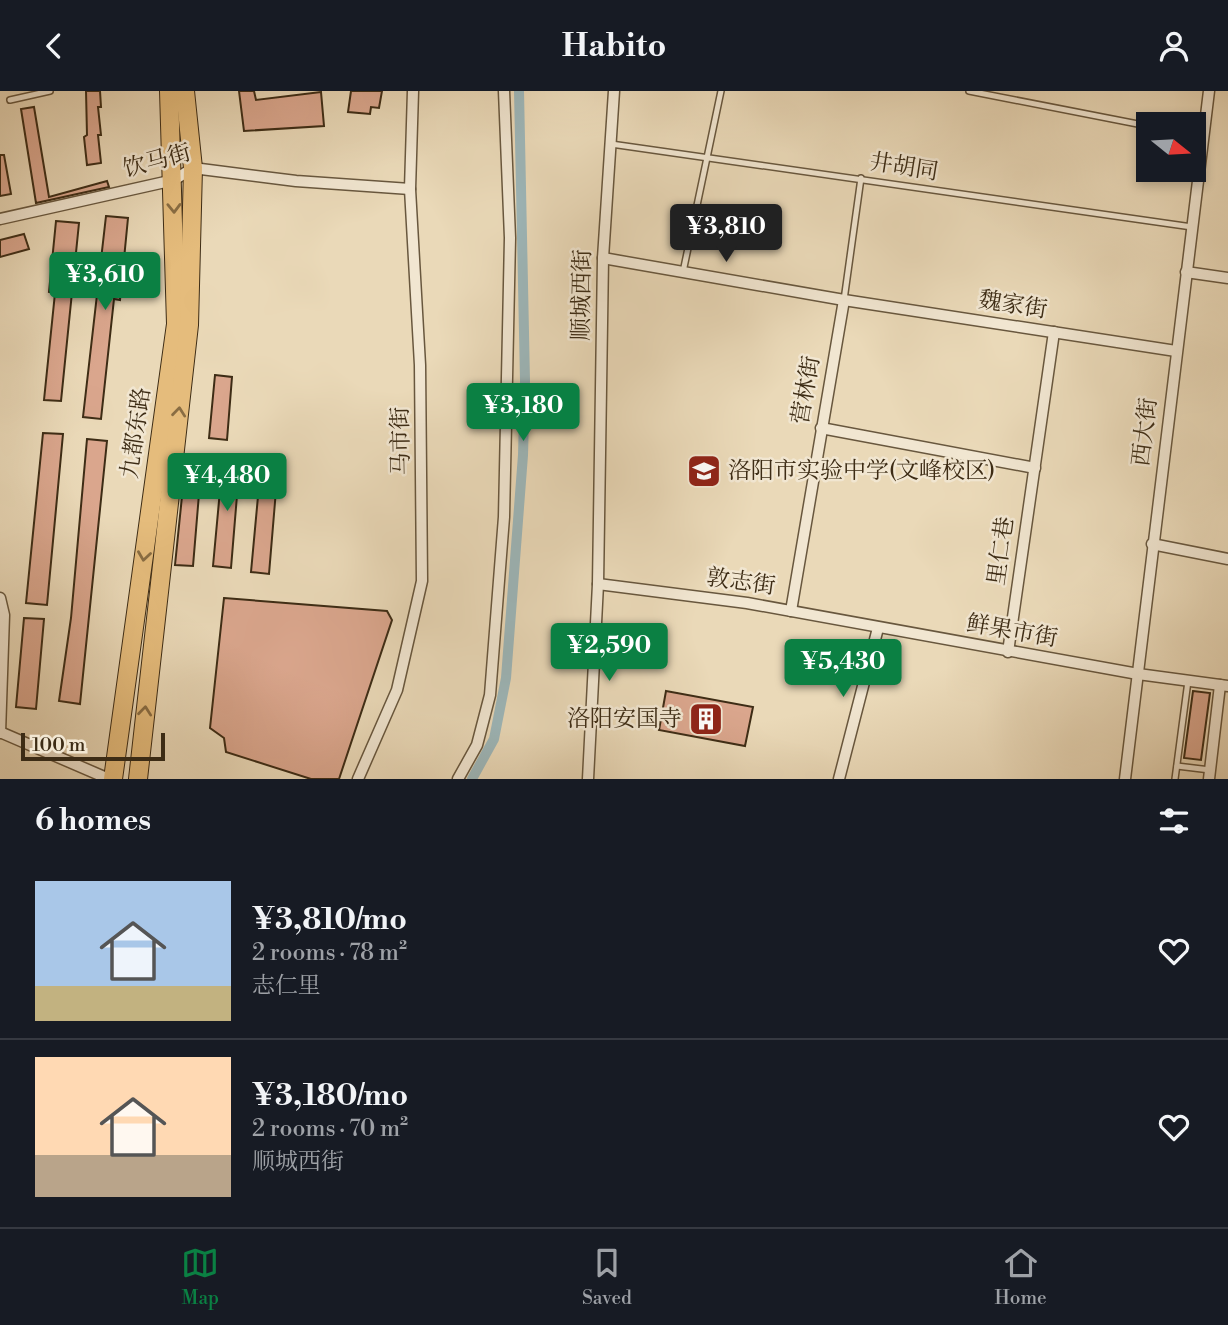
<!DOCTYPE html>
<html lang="en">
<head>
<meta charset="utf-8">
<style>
  body { margin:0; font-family:"Libre Bodoni","Noto Serif SC",serif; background:#20242c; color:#f1f3f6; height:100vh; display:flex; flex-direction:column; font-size:26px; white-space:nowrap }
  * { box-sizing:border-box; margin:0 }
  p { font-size:23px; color:#9ea1a6 }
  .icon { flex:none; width:38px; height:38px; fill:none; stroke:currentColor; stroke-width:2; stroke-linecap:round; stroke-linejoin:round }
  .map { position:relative; height:688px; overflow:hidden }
  .side { display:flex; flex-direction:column; background:#171b24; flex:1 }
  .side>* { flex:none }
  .needle { width:46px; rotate:108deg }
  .tools { position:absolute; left:1136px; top:21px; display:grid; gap:14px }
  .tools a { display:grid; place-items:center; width:70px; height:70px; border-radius:0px; background:#171b24; box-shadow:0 4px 10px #0003; font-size:35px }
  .scale { position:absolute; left:21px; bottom:18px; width:144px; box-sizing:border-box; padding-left:7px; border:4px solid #3d2c15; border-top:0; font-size:19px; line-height:24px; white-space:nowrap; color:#3d2c15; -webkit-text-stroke:5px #f1e6d1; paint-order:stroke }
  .price { position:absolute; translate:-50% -60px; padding:0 16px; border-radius:7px; background:#0b8043; color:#fff; font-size:23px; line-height:46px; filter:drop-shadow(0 2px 4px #0008) }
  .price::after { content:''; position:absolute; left:50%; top:42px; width:21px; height:16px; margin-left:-10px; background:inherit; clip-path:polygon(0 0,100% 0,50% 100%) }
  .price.current { background:#222; color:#fff }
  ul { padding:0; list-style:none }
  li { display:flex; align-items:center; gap:21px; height:175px; padding:0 35px }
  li+li { border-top:2px solid #363941 }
  li span { display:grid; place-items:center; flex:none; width:196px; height:140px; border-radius:0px; color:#555 }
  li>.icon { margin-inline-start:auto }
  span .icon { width:84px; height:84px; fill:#fffc; stroke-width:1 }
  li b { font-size:30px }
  h2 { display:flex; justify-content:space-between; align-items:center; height:84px; padding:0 35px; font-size:30px }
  header { display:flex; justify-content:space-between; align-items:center; height:91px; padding:0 35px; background:#171b24; font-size:32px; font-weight:700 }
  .tab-bar { display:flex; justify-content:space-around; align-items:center; height:98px; border-top:2px solid #363941; background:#171b24; font-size:19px; color:#9ea1a6 }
  .tab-bar a { display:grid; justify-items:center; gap:4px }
  .tab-bar .current { color:#0b8043 }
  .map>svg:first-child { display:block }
</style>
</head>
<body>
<header><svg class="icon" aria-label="back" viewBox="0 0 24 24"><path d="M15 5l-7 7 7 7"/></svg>Habito<svg class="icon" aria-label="person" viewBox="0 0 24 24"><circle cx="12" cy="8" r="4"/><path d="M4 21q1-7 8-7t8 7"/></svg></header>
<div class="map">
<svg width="1228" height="688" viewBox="0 0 1228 688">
  <rect width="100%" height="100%" fill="#ead9b8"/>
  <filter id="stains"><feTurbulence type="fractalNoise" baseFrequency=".00286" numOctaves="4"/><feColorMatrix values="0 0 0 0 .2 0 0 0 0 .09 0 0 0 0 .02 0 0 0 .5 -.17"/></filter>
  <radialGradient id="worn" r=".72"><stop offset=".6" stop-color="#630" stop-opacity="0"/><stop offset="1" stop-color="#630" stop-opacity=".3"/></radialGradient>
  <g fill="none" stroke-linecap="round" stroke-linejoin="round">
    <path stroke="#9db7ba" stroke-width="10" d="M472 688 494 648 506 587 523 364 525 290 519 0"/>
  </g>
  <g fill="#daa68d" stroke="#3d2c15" stroke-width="2">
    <path d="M86 0H100L101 16H98L101 44H98L101 72 87 74 84 46 87 44Z"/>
    <path d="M239 0H254L256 9 321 1 324 35 244 40Z"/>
    <path d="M351 0H382L379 17 371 16 370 23 348 21Z"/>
    <path d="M34 16 49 106 107 90 109 96 36 112 21 18Z"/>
    <path d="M0 64H4L11 103 0 105Z"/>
    <path d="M106 125 128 127 120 209 114 208 101 328 83 326Z"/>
    <path d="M56 130 79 132 61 310 44 309 55 202 49 201Z"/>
    <path d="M24 143 29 158 0 166V149Z"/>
    <path d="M215 284 232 286 227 349 209 347Z"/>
    <path d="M43 342 63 343 47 514 26 512Z"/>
    <path d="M87 348 107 350 80 613 59 610 71 527Z"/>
    <path d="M186 366 202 367 193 475 175 474Z"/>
    <path d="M223 367 240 368 231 477 213 475Z"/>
    <path d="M261 373 278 375 269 483 251 481Z"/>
    <path d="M224 507 387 520 392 529 339 688H311L226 661 224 647 210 637Z"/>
    <path d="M24 527 44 528 36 618 16 616Z"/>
    <path d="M666 600 753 616 745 655 659 639Z"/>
    <path d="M1193 600 1210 602 1201 669 1184 667Z"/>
  </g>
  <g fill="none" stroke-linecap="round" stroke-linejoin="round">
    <g stroke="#68573e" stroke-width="8">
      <g id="service">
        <path d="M969 0 1148 35"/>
        <path d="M10 9 50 0"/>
        <path d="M611 53 1192 136"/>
        <path d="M683 181 721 0"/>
        <path d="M844 209 861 87"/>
        <path d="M1177 675 1210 679"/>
        <path d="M1175 688 1188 590"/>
      </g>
    </g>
    <g stroke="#68573e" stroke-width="13">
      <g id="minor">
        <path d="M0 128 174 89 193 77 296 90 410 98"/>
        <path d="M603 167 844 209 1176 260"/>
        <path d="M1186 181 1228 187"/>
        <path d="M821 337 1035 377"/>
        <path d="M1152 453 1228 468"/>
        <path d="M598 493 747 512 1138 583 1228 595"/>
        <path d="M0 507 4 524 0 642"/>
        <path d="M791 520 844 209"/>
        <path d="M1008 561 1054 241"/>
        <path d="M0 641 109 688"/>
        <path d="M358 688 397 599 422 490 420 274 410 98 413 0"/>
        <path d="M458 688 477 654 490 604 504 426 510 147 504 0"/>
        <path d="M588 688 598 493 603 167 614 0"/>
        <path d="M839 688 878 537"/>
        <path d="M1125 688 1209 0"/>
        <path d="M1209 688 1220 594"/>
      </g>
    </g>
    <g stroke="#3d2c15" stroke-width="20">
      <g id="trunk">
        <path d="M113 688 176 233 169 0"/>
        <path d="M138 688 189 234 193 77 185 0"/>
      </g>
    </g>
    <use href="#service" stroke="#f1e6d1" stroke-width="5"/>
    <use href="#minor" stroke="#f1e6d1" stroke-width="10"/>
    <use href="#trunk" stroke="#e5bc7c" stroke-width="18"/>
  </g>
  <defs><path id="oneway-chevron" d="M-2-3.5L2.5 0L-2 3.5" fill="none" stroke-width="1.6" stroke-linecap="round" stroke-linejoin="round" transform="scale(1.75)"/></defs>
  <g stroke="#896d43">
    <use href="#oneway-chevron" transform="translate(174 117) rotate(89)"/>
    <use href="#oneway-chevron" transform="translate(179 321) rotate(-84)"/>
    <use href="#oneway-chevron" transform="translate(144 465) rotate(98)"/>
    <use href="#oneway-chevron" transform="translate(145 620) rotate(-84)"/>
  </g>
  <defs>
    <g id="school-square" transform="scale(1.75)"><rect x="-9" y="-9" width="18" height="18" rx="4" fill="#8f2418" stroke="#f1e6d1"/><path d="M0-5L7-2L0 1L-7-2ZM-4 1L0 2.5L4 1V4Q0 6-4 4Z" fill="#fff"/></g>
    <g id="building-square" transform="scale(1.75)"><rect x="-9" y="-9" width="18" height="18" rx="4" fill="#8f2418" stroke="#f1e6d1"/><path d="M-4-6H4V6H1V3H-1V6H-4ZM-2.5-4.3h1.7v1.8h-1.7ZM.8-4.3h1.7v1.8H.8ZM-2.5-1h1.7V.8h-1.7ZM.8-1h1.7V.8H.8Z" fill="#fff"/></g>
  </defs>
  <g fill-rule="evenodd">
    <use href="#school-square" x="704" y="380"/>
    <use href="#building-square" x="706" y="628"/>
  </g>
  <g text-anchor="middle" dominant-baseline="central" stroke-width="5" stroke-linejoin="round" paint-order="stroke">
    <g font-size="23" fill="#3d2c15" stroke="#f1e6d1">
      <text transform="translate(157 70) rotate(-15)">饮马街</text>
      <text transform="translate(904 76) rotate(9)">井胡同</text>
      <text transform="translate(582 204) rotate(-89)">顺城西街</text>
      <text transform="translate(1013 214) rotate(9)">魏家街</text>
      <text transform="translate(806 299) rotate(-80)">营林街</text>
      <text transform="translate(1145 341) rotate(-83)">西大街</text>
      <text transform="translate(136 342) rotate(-82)">九都东路</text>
      <text transform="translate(401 350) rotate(-91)">马市街</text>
      <text transform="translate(1001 460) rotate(-82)">里仁巷</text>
      <text transform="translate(741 491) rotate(8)">敦志街</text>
      <text transform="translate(1012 540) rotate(10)">鲜果市街</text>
    </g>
    <g font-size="23" fill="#3d2c15" stroke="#f1e6d1" text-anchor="start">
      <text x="728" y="380">洛阳市实验中学(文峰校区)</text>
      <text x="682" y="628" text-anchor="end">洛阳安国寺</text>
    </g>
  </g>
  <rect width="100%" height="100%" filter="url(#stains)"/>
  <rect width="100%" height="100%" fill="url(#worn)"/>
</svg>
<div class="tools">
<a><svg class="needle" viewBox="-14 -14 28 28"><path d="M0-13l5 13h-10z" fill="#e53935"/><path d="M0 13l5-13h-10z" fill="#9ea1a6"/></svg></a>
</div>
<div class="scale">100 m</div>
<b class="price current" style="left:726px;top:173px">¥3,810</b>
<b class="price" style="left:105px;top:221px">¥3,610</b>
<b class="price" style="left:523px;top:352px">¥3,180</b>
<b class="price" style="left:227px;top:422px">¥4,480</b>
<b class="price" style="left:609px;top:592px">¥2,590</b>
<b class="price" style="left:843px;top:608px">¥5,430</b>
</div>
<section class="side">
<h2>6 homes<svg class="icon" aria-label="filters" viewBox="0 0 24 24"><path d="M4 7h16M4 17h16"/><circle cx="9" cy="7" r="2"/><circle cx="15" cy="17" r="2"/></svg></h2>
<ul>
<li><span style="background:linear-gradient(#a9c7e8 75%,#c2b280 0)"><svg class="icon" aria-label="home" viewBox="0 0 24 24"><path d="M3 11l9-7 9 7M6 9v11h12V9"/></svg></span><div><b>¥3,810/mo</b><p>2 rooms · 78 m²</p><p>志仁里</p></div><svg class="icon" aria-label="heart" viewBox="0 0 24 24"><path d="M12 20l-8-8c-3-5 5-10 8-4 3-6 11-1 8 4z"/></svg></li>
<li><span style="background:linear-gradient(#ffd9b3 70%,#b9a48a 0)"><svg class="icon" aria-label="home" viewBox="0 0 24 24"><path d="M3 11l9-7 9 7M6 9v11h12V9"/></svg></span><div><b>¥3,180/mo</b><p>2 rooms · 70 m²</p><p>顺城西街</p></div><svg class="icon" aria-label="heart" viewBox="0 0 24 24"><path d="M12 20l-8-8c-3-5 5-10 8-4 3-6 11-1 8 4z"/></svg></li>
</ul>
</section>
<nav class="tab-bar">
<a class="current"><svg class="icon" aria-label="map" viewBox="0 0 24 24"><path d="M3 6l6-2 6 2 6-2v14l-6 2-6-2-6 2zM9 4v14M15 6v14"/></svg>Map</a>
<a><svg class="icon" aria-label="saved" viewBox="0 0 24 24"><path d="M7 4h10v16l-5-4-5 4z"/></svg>Saved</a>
<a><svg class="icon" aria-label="home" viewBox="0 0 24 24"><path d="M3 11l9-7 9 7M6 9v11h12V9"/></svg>Home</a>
</nav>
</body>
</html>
